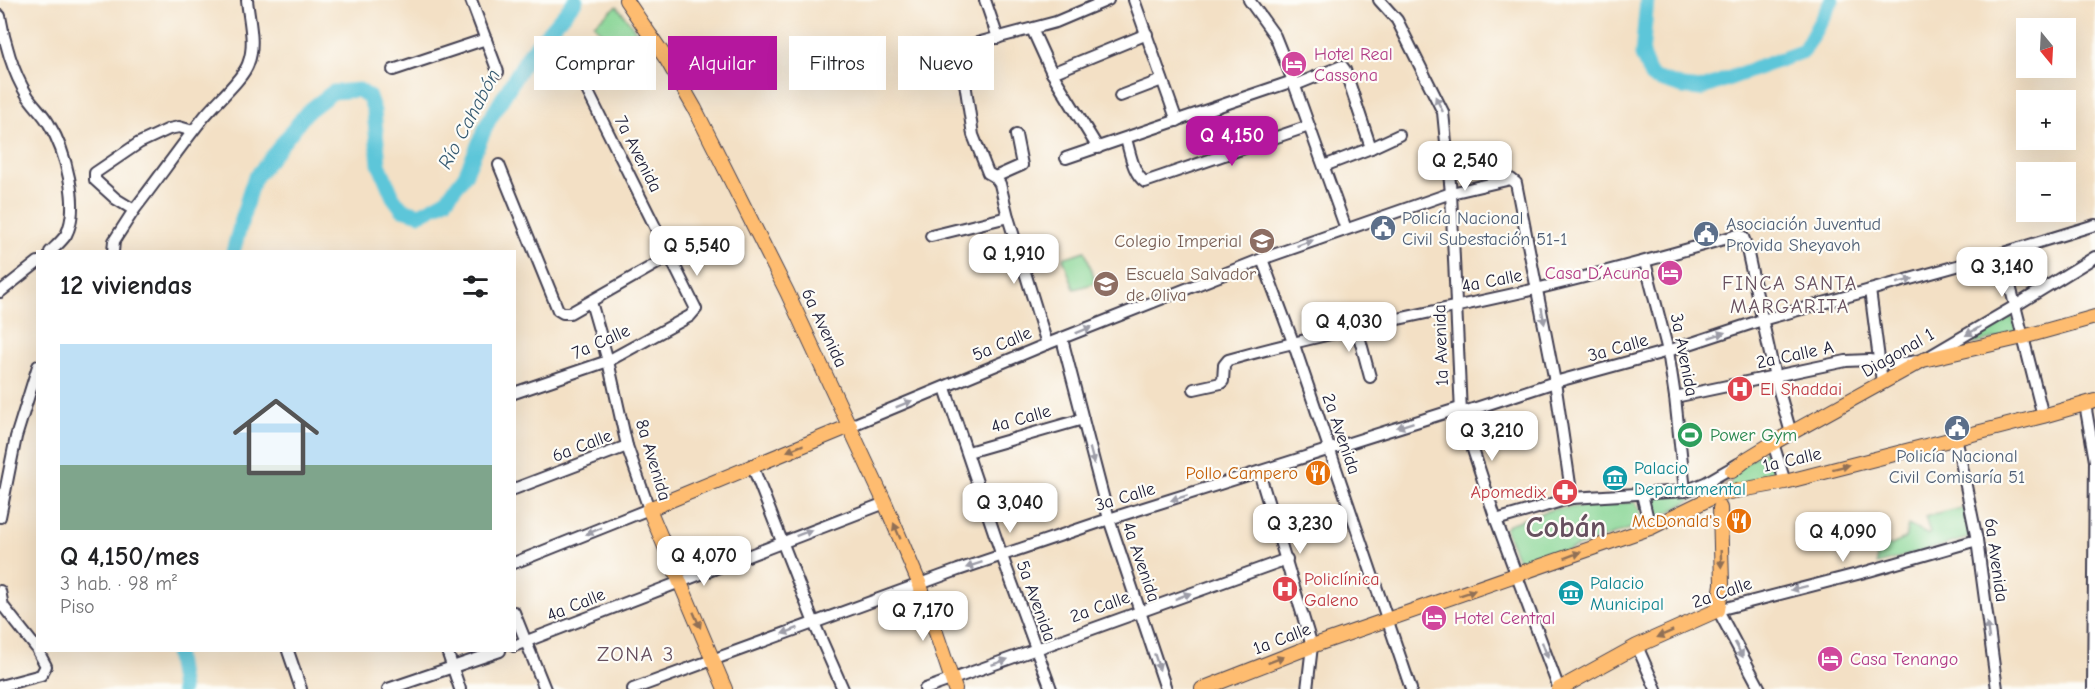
<!DOCTYPE html>
<html lang="es">
<head>
<meta charset="utf-8">
<style>
  body { margin:0; font-family:"Comic Neue",sans-serif; background:#f6f6f6; color:#202124; height:100vh; display:flex; flex-direction:column; font-size:22px; white-space:nowrap }
  * { box-sizing:border-box; margin:0 }
  p { font-size:20px; color:#757577 }
  .icon { flex:none; width:33px; height:33px; fill:none; stroke:currentColor; stroke-width:2; stroke-linecap:round; stroke-linejoin:round }
  .map { position:relative; flex:1; overflow:hidden }
  .sheet { position:absolute; left:36px; top:250px; width:480px; height:402px; display:flex; flex-direction:column; background:#fff; border-radius:0px; box-shadow:0 6px 24px #0002 }
  .sheet>* { flex:none }
  .hud { position:absolute; left:534px; top:36px; width:570px; height:54px; display:flex; gap:12px }
  .needle { width:39px; rotate:162deg }
  .tools { position:absolute; left:2016px; top:18px; display:grid; gap:12px }
  .tools a { display:grid; place-items:center; width:60px; height:60px; border-radius:0px; background:#fff; box-shadow:0 6px 24px #0002; font-size:30px }
  .price { position:absolute; translate:-50% -51px; padding:0 14px; border-radius:12px; background:#fff; color:#222; font-size:20px; line-height:39px; filter:drop-shadow(0 2px 3px #0008) }
  .price::after { content:''; position:absolute; left:50%; top:36px; width:18px; height:14px; margin-left:-9px; background:inherit; clip-path:polygon(0 0,100% 0,50% 100%) }
  .price.current { background:#b5179e; color:#fff }
  ul { padding:0; list-style:none }
  li { display:grid; align-content:center; gap:12px; height:318px; padding:0 24px }
  li+li { border-top:2px solid #e0e0e0 }
  li span { display:grid; place-items:center; height:186px; border-radius:0px; color:#555 }
  li>.icon { margin-inline-start:auto }
  span .icon { width:108px; height:108px; fill:#fffc; stroke-width:1 }
  li b { font-size:26px }
  h2 { display:flex; justify-content:space-between; align-items:center; height:72px; padding:0 24px; font-size:26px }
  .pill { padding:0 21px; border-radius:0px; background:#fff; box-shadow:0 6px 24px #0002; font-size:21px; line-height:54px }
  .pill.current { background:#b5179e; color:#fff }
  .map>svg:first-child { display:block }
</style>
</head>
<body>
<div class="map">
<svg width="2095" height="689" viewBox="0 0 2095 689">
  <rect width="100%" height="100%" fill="#fdfcf7"/>
  <filter id="ink" filterUnits="userSpaceOnUse"><feTurbulence type="fractalNoise" baseFrequency=".0167" numOctaves="2"/><feDisplacementMap in="SourceGraphic" scale="12" xChannelSelector="R" yChannelSelector="G"/><feConvolveMatrix kernelMatrix="1 2 1 2 8 2 1 2 1" color-interpolation-filters="sRGB"/></filter>
  <filter id="wash" filterUnits="userSpaceOnUse"><feTurbulence type="fractalNoise" baseFrequency=".008" numOctaves="4" result="noise"/><feDisplacementMap in="SourceGraphic" scale="24" xChannelSelector="R" yChannelSelector="G"/><feGaussianBlur stdDeviation="1.35" result="paint"/><feColorMatrix in="noise" values="0 0 0 0 0 0 0 0 0 0 0 0 0 0 0 0 0 1.4 0 .05"/><feComposite in="paint" operator="in"/></filter>
  <g filter="url(#wash)">
    <rect width="100%" height="100%" fill="#f3e0c5"/>
    <g fill="#88d695" stroke="#557c68" stroke-width="1.5">
      <path d="M617 6 636 31 637 36 616 51 594 24Z"/>
      <path d="M1085 251 1096 283 1074 289 1063 258Z"/>
      <path d="M2012 316 2017 333 1975 344 1973 342V336L2004 317Z"/>
      <path d="M1770 448 1781 479 1718 490 1722 477Z"/>
      <path d="M1695 494V498L1653 521 1645 498Z"/>
      <path d="M1635 502 1640 510 1641 525 1526 565 1519 562 1505 529 1509 524 1553 509Z"/>
      <path d="M1962 508 1965 509 1972 537 1877 564 1876 548 1892 545 1905 539 1908 525 1929 535 1930 533 1925 517Z"/>
    </g>
    <g fill="none" stroke-linecap="round" stroke-linejoin="round">
      <g stroke="#5dc6d9" stroke-width="15">
        <path d="M1647 0 1642 55 1651 77 1683 87 1700 89 1804 51 1832 0"/>
        <path d="M233 252 250 190 255 178 307 112 333 92 359 90 369 97 374 111 379 164 393 197 402 209 420 214 446 200 465 175 488 122 530 53 576 0"/>
        <path d="M176 651 182 689"/>
      </g>
    </g>
  </g>
  <g filter="url(#ink)">
    <g fill="none" stroke-linecap="round" stroke-linejoin="round">
      <path stroke="#c9baa9" stroke-width="14" stroke-dasharray="14 7" stroke-linecap="butt" d="M1720 506 1721 484 1732 471"/>
      <g stroke="#413e50" stroke-width="14">
        <g id="minor">
          <path d="M471 0 498 72"/>
          <path d="M985 0 998 38"/>
          <path d="M1134 0 1177 121"/>
          <path d="M1249 0 1275 36 1293 81 1346 229"/>
          <path d="M1379 0 1397 20 1443 112 1451 193 1461 413 1496 520 1559 689"/>
          <path d="M0 16C4 41 13 73 27 95 33 105 43 113 49 124 65 150 81 206 66 235 62 241 55 247 50 252"/>
          <path d="M1032 29 1052 73 1098 148"/>
          <path d="M962 47 1056 22 1108 0"/>
          <path d="M393 70 486 39"/>
          <path d="M963 70 973 135 988 173 995 177 1000 184 1008 217 1047 344"/>
          <path d="M1052 73 1147 34"/>
          <path d="M1295 85 1342 66 1345 70 1371 148 1324 166"/>
          <path d="M1120 96 1162 80"/>
          <path d="M193 131 179 127 169 129 139 143 95 173V180L116 199 134 210C158 179 180 147 204 117 215 103 243 79 248 64 256 44 249 21 247 0"/>
          <path d="M1126 139C1130 152 1133 174 1145 182L1309 126"/>
          <path d="M1371 148 1399 135"/>
          <path d="M1066 158 1293 81"/>
          <path d="M499 165 558 310 563 313H570L670 256"/>
          <path d="M995 177 1022 165 1016 135"/>
          <path d="M931 236 1008 217"/>
          <path d="M113 252 114 241 134 210"/>
          <path d="M2002 254 2043 416"/>
          <path d="M1262 259 1293 342 1411 689"/>
          <path d="M1645 262 1668 351 1675 397 1685 491"/>
          <path d="M1870 290 1882 382"/>
          <path d="M0 292 38 262"/>
          <path d="M1359 327 1358 332 1370 377"/>
          <path d="M1062 339 1109 519 1166 689"/>
          <path d="M945 388 1002 556 1051 689"/>
          <path d="M1194 389 1221 383 1223 381 1224 365 1228 360C1331 331 1436 312 1540 288 1606 272 1672 254 1738 235L1743 237 1746 245 1775 377 1791 433"/>
          <path d="M514 393 608 361 690 316 696 309 583 82 584 78 588 74 652 36"/>
          <path d="M1675 397 1846 361 1869 360 1898 364 1923 360 2015 306 2095 257"/>
          <path d="M2085 404 2095 461 2093 689"/>
          <path d="M1461 413 1555 382 1668 351 1762 320 2000 254 2095 225"/>
          <path d="M850 426 1047 344 1262 259 1451 193 1511 179 1516 183 1555 382 1572 498"/>
          <path d="M1956 437 1977 540 1997 689"/>
          <path d="M1773 443 1785 482"/>
          <path d="M968 452 1083 419"/>
          <path d="M752 465 814 623 843 689"/>
          <path d="M1259 472 1312 646 1307 689"/>
          <path d="M514 489 627 446"/>
          <path d="M1642 494 1650 528"/>
          <path d="M0 517 16 437 38 366"/>
          <path d="M1496 520 1572 498 1685 491 1705 483 1738 464"/>
          <path d="M514 563 649 509 627 446 608 361 591 302"/>
          <path d="M0 591 3 606 38 650"/>
          <path d="M514 612 545 689"/>
          <path d="M514 646 885 503"/>
          <path d="M1637 646 1656 689"/>
          <path d="M288 651 301 689"/>
          <path d="M447 651 460 689"/>
          <path d="M0 686 41 675 46 666 38 651"/>
          <path d="M388 689 500 651"/>
          <path d="M633 689 958 570 1109 519 1460 408"/>
          <path d="M925 689 1287 559"/>
          <path d="M1760 689 1718 610 1869 571 1977 540"/>
        </g>
      </g>
      <g stroke="#413e50" stroke-width="16">
        <g id="major">
          <path d="M626 0 667 60 695 109 787 292 885 503 920 585 955 689"/>
          <path d="M1732 471 1747 459 1773 443 1923 360 2023 337 2095 317"/>
          <path d="M725 689 649 509 850 426"/>
          <path d="M1202 689 1312 646 1650 528 1719 494 1785 482 2043 416 2095 401"/>
          <path d="M1559 689 1637 646 1718 610 1722 584 1720 508"/>
        </g>
      </g>
      <use href="#minor" stroke="#fff" stroke-width="10"/>
      <use href="#major" stroke="#febc70" stroke-width="14"/>
    </g>
    <defs><path id="oneway-solid" d="M-6-.8H1V-3.2L6.5 0L1 3.2V.8H-6Z" transform="scale(1.5)"/></defs>
    <g fill="#9c9ca7">
      <use href="#oneway-solid" transform="translate(1439 104) rotate(-116)"/>
      <use href="#oneway-solid" transform="translate(1305 243) rotate(-20)"/>
      <use href="#oneway-solid" transform="translate(1905 281) rotate(-15)"/>
      <use href="#oneway-solid" transform="translate(1543 316) rotate(80)"/>
      <use href="#oneway-solid" transform="translate(1084 330) rotate(-22)"/>
      <use href="#oneway-solid" transform="translate(1973 331) rotate(150)"/>
      <use href="#oneway-solid" transform="translate(1717 335) rotate(-18)"/>
      <use href="#oneway-solid" transform="translate(904 404) rotate(-22)"/>
      <use href="#oneway-solid" transform="translate(1405 425) rotate(162)"/>
      <use href="#oneway-solid" transform="translate(1092 456) rotate(75)"/>
      <use href="#oneway-solid" transform="translate(1179 498) rotate(163)"/>
      <use href="#oneway-solid" transform="translate(594 531) rotate(158)"/>
      <use href="#oneway-solid" transform="translate(804 533) rotate(-21)"/>
      <use href="#oneway-solid" transform="translate(974 565) rotate(161)"/>
      <use href="#oneway-solid" transform="translate(1799 588) rotate(166)"/>
      <use href="#oneway-solid" transform="translate(1183 596) rotate(-20)"/>
      <use href="#oneway-solid" transform="translate(790 631) rotate(160)"/>
      <use href="#oneway-solid" transform="translate(1988 631) rotate(-98)"/>
      <use href="#oneway-solid" transform="translate(1545 650) rotate(70)"/>
      <use href="#oneway-solid" transform="translate(1739 650) rotate(62)"/>
      <use href="#oneway-solid" transform="translate(1000 662) rotate(-19)"/>
      <use href="#oneway-solid" transform="translate(1157 662) rotate(72)"/>
    </g>
    <g fill="#906f56">
      <use href="#oneway-solid" transform="translate(795 448) rotate(158)"/>
      <use href="#oneway-solid" transform="translate(1841 467) rotate(-14)"/>
      <use href="#oneway-solid" transform="translate(897 531) rotate(-113)"/>
      <use href="#oneway-solid" transform="translate(1573 555) rotate(-20)"/>
      <use href="#oneway-solid" transform="translate(1721 559) rotate(88)"/>
      <use href="#oneway-solid" transform="translate(1467 593) rotate(-19)"/>
      <use href="#oneway-solid" transform="translate(697 620) rotate(66)"/>
      <use href="#oneway-solid" transform="translate(1665 634) rotate(156)"/>
      <use href="#oneway-solid" transform="translate(1276 660) rotate(-21)"/>
    </g>
  </g>
  <defs>
    <g id="hotel-disc" transform="scale(1.35)"><circle r="9.5" fill="#d1479c" stroke="#fdfcf7"/><path d="M-6-4.5h1.5V1H6V5H4.5V3h-9V5H-6ZM-4 0a1.8 1.8 0 1 1 3.6 0ZM.5 0V-2.5h3Q6-2.5 6 0Z" fill="#fff"/></g>
    <g id="civic-disc" transform="scale(1.35)"><circle r="9.5" fill="#5c6f8a" stroke="#fdfcf7"/><path d="M-.6-6.5H3V-4.5H.6V-3L4-1V1h2V6H-6V1h2V-1L-.6-3ZM-1.2 2.5V6h2.4V2.5Z" fill="#fff"/></g>
    <g id="school-disc" transform="scale(1.35)"><circle r="9.5" fill="#8d6e63" stroke="#fdfcf7"/><path d="M0-5L7-2L0 1L-7-2ZM-4 1L0 2.5L4 1V4Q0 6-4 4Z" fill="#fff"/></g>
    <g id="hospital-disc" transform="scale(1.35)"><circle r="9.5" fill="#e0444e" stroke="#fdfcf7"/><path d="M-5-5h3v3.5h4V-5h3V5h-3V1.5h-4V5h-3Z" fill="#fff"/></g>
    <g id="stadium-disc" transform="scale(1.35)"><circle r="9.5" fill="#2e9e5b" stroke="#fdfcf7"/><path d="M0-5a6.5 5 0 1 0 0 10a6.5 5 0 1 0 0-10ZM-3.5-1.8h7v3.6h-7Z" fill="#fff"/></g>
    <g id="restaurant-disc" transform="scale(1.35)"><circle r="9.5" fill="#e8710a" stroke="#fdfcf7"/><path d="M-5-6h1v4h1v-4h1v4h1v-4h1v5L-1.5 .5V6h-2V.5L-5-1ZM5-6V6H3V1.5H1.5Q1.5-4 5-6Z" fill="#fff"/></g>
    <g id="museum-disc" transform="scale(1.35)"><circle r="9.5" fill="#0f9aa8" stroke="#fdfcf7"/><path d="M0-6L6-3V-2H-6V-3ZM-5-1h2V3h-2ZM-1-1h2V3h-2ZM3-1h2V3H3ZM-6 4H6V6H-6Z" fill="#fff"/></g>
    <g id="pharmacy-disc" transform="scale(1.35)"><circle r="9.5" fill="#e0444e" stroke="#fdfcf7"/><path d="M-2-6h4v4h4v4h-4v4h-4v-4h-4v-4h4Z" fill="#fff"/></g>
  </defs>
  <g fill-rule="evenodd">
    <use href="#hotel-disc" x="1294" y="64"/>
    <use href="#civic-disc" x="1383" y="228"/>
    <use href="#civic-disc" x="1706" y="234"/>
    <use href="#school-disc" x="1262" y="241"/>
    <use href="#hotel-disc" x="1670" y="273"/>
    <use href="#school-disc" x="1106" y="284"/>
    <use href="#hospital-disc" x="1740" y="389"/>
    <use href="#civic-disc" x="1957" y="428"/>
    <use href="#stadium-disc" x="1690" y="435"/>
    <use href="#restaurant-disc" x="1318" y="473"/>
    <use href="#museum-disc" x="1615" y="478"/>
    <use href="#pharmacy-disc" x="1565" y="492"/>
    <use href="#restaurant-disc" x="1739" y="521"/>
    <use href="#hospital-disc" x="1285" y="589"/>
    <use href="#museum-disc" x="1571" y="593"/>
    <use href="#hotel-disc" x="1434" y="618"/>
    <use href="#hotel-disc" x="1830" y="659"/>
  </g>
  <g text-anchor="middle" dominant-baseline="central" stroke-width="4.5" stroke-linejoin="round" paint-order="stroke">
    <g font-size="18" fill="#b23c85" stroke="#fdfcf7" text-anchor="start">
      <text x="1314" y="54">Hotel Real<tspan x="1314" dy="21">Cassona</tspan></text>
      <text x="1650" y="273" text-anchor="end">Casa D´Acuna</text>
      <text x="1454" y="618">Hotel Central</text>
      <text x="1850" y="659">Casa Tenango</text>
    </g>
    <g font-size="18" fill="#22223b" stroke="#fdfcf7">
      <text transform="translate(638 154) rotate(63)">7a Avenida</text>
      <text transform="translate(1492 281) rotate(-11)">4a Calle</text>
      <text transform="translate(824 328) rotate(65)">6a Avenida</text>
      <text transform="translate(601 342) rotate(-24)">7a Calle</text>
      <text transform="translate(1002 344) rotate(-23)">5a Calle</text>
      <text transform="translate(1441 345) rotate(-92)">1a Avenida</text>
      <text transform="translate(1618 348) rotate(-16)">3a Calle</text>
      <text transform="translate(1898 353) rotate(-30)">Diagonal 1</text>
      <text transform="translate(1684 355) rotate(79)">3a Avenida</text>
      <text transform="translate(1795 355) rotate(-12)">2a Calle A</text>
      <text transform="translate(1021 419) rotate(-16)">4a Calle</text>
      <text transform="translate(1341 434) rotate(71)">2a Avenida</text>
      <text transform="translate(582 446) rotate(-21)">6a Calle</text>
      <text transform="translate(653 460) rotate(73)">8a Avenida</text>
      <text transform="translate(1792 460) rotate(-13)">1a Calle</text>
      <text transform="translate(1125 497) rotate(-17)">3a Calle</text>
      <text transform="translate(1996 560) rotate(82)">6a Avenida</text>
      <text transform="translate(1141 562) rotate(71)">4a Avenida</text>
      <text transform="translate(1722 593) rotate(-19)">2a Calle</text>
      <text transform="translate(1036 601) rotate(70)">5a Avenida</text>
      <text transform="translate(576 605) rotate(-22)">4a Calle</text>
      <text transform="translate(1100 607) rotate(-20)">2a Calle</text>
      <text transform="translate(1282 639) rotate(-21)">1a Calle</text>
    </g>
    <g font-size="18" fill="#4e5e75" stroke="#fdfcf7" text-anchor="start">
      <text x="1402" y="218">Policía Nacional<tspan x="1402" dy="21">Civil Subestación 51-1</tspan></text>
      <text x="1726" y="224">Asociación Juventud<tspan x="1726" dy="21">Provida Sheyavoh</tspan></text>
      <text x="1957" y="456" text-anchor="middle">Policía Nacional<tspan x="1957" dy="21">Civil Comisaría 51</tspan></text>
    </g>
    <g font-size="18" fill="#785e54" stroke="#fdfcf7" text-anchor="end">
      <text x="1242" y="241">Colegio Imperial</text>
      <text x="1126" y="274" text-anchor="start">Escuela Salvador<tspan x="1126" dy="21">de Oliva</tspan></text>
    </g>
    <g font-size="18" fill="#be3a42" stroke="#fdfcf7" text-anchor="start">
      <text x="1760" y="389">El Shaddai</text>
      <text x="1546" y="492" text-anchor="end">Apomedix</text>
      <text x="1304" y="579">Policlínica<tspan x="1304" dy="21">Galeno</tspan></text>
    </g>
    <g font-size="18" fill="#27864d" stroke="#fdfcf7" text-anchor="start">
      <text x="1710" y="435">Power Gym</text>
    </g>
    <g font-size="18" fill="#0d838f" stroke="#fdfcf7" text-anchor="start">
      <text x="1634" y="468">Palacio<tspan x="1634" dy="21">Departamental</tspan></text>
      <text x="1590" y="583">Palacio<tspan x="1590" dy="21">Municipal</tspan></text>
    </g>
    <g font-size="18" fill="#c56008" stroke="#fdfcf7" text-anchor="end">
      <text x="1298" y="473">Pollo Campero</text>
      <text x="1720" y="521">McDonald's</text>
    </g>
    <g font-size="20" font-style="italic" fill="#375b72" stroke="#fdfcf7">
      <text transform="translate(469 119) rotate(-62)">Río Cahabón</text>
    </g>
    <g font-size="20" letter-spacing="1.5" fill="#67505f" stroke="#fdfcf7">
      <text x="1790" y="283">FINCA SANTA<tspan x="1790" dy="23">MARGARITA</tspan></text>
    </g>
    <g font-size="21" letter-spacing="1.5" fill="#67505f" stroke="#fdfcf7">
      <text x="636" y="654">ZONA 3</text>
    </g>
    <g font-size="30" font-weight="bold" fill="#67505f" stroke="#fdfcf7">
      <text x="1566" y="527">Cobán</text>
    </g>
  </g>
</svg>
<div class="tools">
<a><svg class="needle" viewBox="-14 -14 28 28"><path d="M0-13l5 13h-10z" fill="#e53935"/><path d="M0 13l5-13h-10z" fill="#757577"/></svg></a>
<a>+</a>
<a>−</a>
</div>
<b class="price current" style="left:1232px;top:167px">Q 4,150</b>
<b class="price" style="left:1465px;top:192px">Q 2,540</b>
<b class="price" style="left:697px;top:277px">Q 5,540</b>
<b class="price" style="left:1014px;top:285px">Q 1,910</b>
<b class="price" style="left:2002px;top:298px">Q 3,140</b>
<b class="price" style="left:1349px;top:353px">Q 4,030</b>
<b class="price" style="left:1492px;top:462px">Q 3,210</b>
<b class="price" style="left:1010px;top:534px">Q 3,040</b>
<b class="price" style="left:1300px;top:555px">Q 3,230</b>
<b class="price" style="left:1843px;top:563px">Q 4,090</b>
<b class="price" style="left:704px;top:587px">Q 4,070</b>
<b class="price" style="left:923px;top:642px">Q 7,170</b>
<div class="hud">
<a class="pill">Comprar</a>
<a class="pill current">Alquilar</a>
<a class="pill">Filtros</a>
<a class="pill">Nuevo</a>
</div>
<section class="sheet">
<h2>12 viviendas<svg class="icon" aria-label="filters" viewBox="0 0 24 24"><path d="M4 7h16M4 17h16"/><circle cx="9" cy="7" r="2"/><circle cx="15" cy="17" r="2"/></svg></h2>
<ul>
<li><span style="background:linear-gradient(#bfe0f5 65%,#7fa58c 0)"><svg class="icon" aria-label="home" viewBox="0 0 24 24"><path d="M3 11l9-7 9 7M6 9v11h12V9"/></svg></span><div><b>Q 4,150/mes</b><p>3 hab. · 98 m²</p><p>Piso</p></div></li>
</ul>
</section>
</div>
</body>
</html>
